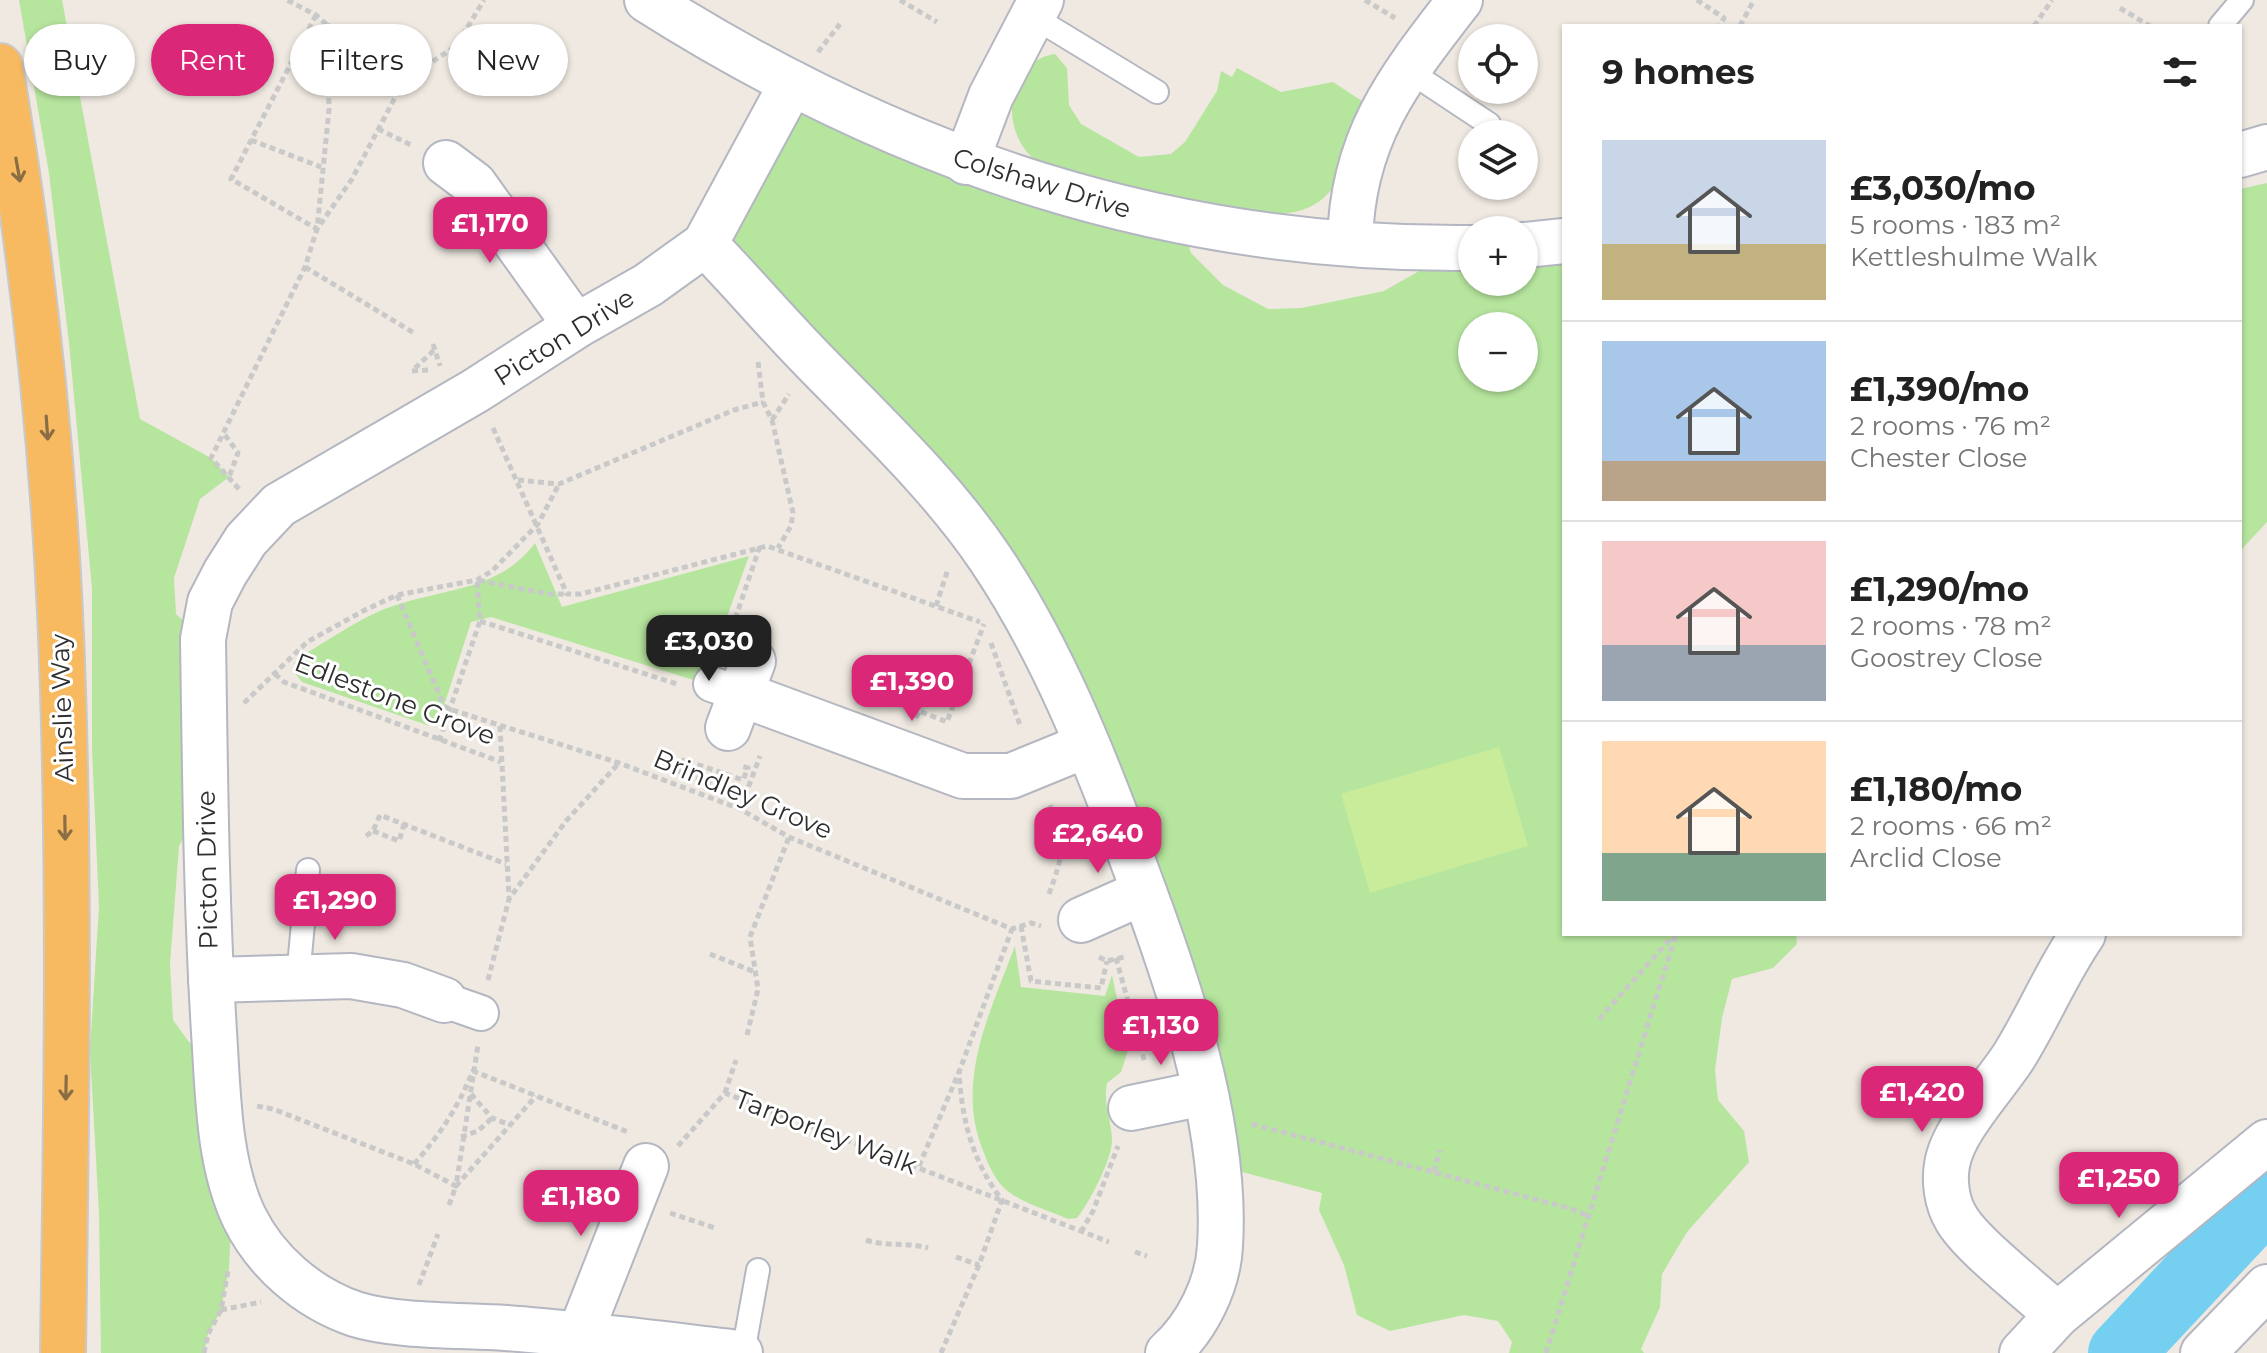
<!DOCTYPE html>
<html lang="en">
<head>
<meta charset="utf-8">
<style>
  body { margin:0; font-family:Montserrat,sans-serif; background:#f2f2f2; color:#222; height:100vh; display:flex; flex-direction:column; font-size:30px; white-space:nowrap }
  * { box-sizing:border-box; margin:0 }
  p { font-size:26px; color:#767676 }
  .icon { flex:none; width:44px; height:44px; fill:none; stroke:currentColor; stroke-width:2; stroke-linecap:round; stroke-linejoin:round }
  .map { position:relative; flex:1; overflow:hidden }
  .panel { position:absolute; left:1562px; top:24px; width:680px; height:912px; display:flex; flex-direction:column; background:#fff; border-radius:0px; box-shadow:0 2px 6px #0004 }
  .panel>* { flex:none }
  .top-card { position:absolute; left:24px; top:24px; width:760px; height:72px; display:flex; gap:16px }
  .buttons { position:absolute; left:1458px; top:24px; display:grid; gap:16px }
  .buttons a { display:grid; place-items:center; width:80px; height:80px; border-radius:50%; background:#fff; box-shadow:0 2px 6px #0004; font-size:40px }
  .price { position:absolute; translate:-50% -68px; padding:0 18px; border-radius:16px; background:#db2777; color:#fff; font-size:26px; line-height:52px; filter:drop-shadow(0 2px 4px #0008) }
  .price::after { content:''; position:absolute; left:50%; top:48px; width:24px; height:18px; margin-left:-12px; background:inherit; clip-path:polygon(0 0,100% 0,50% 100%) }
  .price.selected { background:#222; color:#fff }
  ul { padding:0; list-style:none }
  li { display:flex; align-items:center; gap:24px; height:200px; padding:0 40px }
  li+li { border-top:2px solid #e0e0e0 }
  li span { display:grid; place-items:center; flex:none; width:224px; height:160px; border-radius:0px; color:#555 }
  li>.icon { margin-inline-start:auto }
  span .icon { width:96px; height:96px; fill:#fffc; stroke-width:1 }
  li b { font-size:34px }
  h2 { display:flex; justify-content:space-between; align-items:center; height:96px; padding:0 40px; font-size:34px }
  .chip { padding:0 28px; border-radius:36px; background:#fff; box-shadow:0 2px 6px #0004; font-size:28px; line-height:72px }
  .chip.selected { background:#db2777; color:#fff }
  .map>svg:first-child { display:block }
</style>
</head>
<body>
<div class="map">
<svg width="2267" height="1353" viewBox="0 0 2267 1353">
  <rect width="100%" height="100%" fill="#efe9e1"/>
  <g fill="#b6e59e" fill-rule="evenodd">
    <path d="M19 0H62L140 419 211 458 229 477 200 499 174 578 176 614 203 639 205 801 179 846 170 964 173 1020 189 1042 215 1055 231 1228 229 1268 221 1310 208 1334 204 1353H101L99 1213 90 1051 99 906 92 750V588L69 343 49 173Z"/>
    <path d="M1055 54 1067 68 1069 105 1081 124 1139 157 1171 154 1185 142 1217 91 1221 71 1232 77 1237 68 1281 92 1333 82 1365 103C1344 162 1344 217 1266 214 1216 205 1166 196 1116 186 1091 181 1061 177 1039 163 1014 146 1004 109 1019 83 1029 66 1035 57 1055 54Z"/>
    <path d="M792 83 1180 221 1191 253 1223 285 1268 309 1302 308 1384 291 1421 270 1472 254V282H1524V245L1564 241V934H1796L1797 944 1773 968 1732 979 1722 1018 1715 1070 1718 1100 1744 1131 1749 1162 1687 1232 1662 1274 1660 1307 1641 1349 1644 1353H1509L1512 1342 1498 1321 1464 1315 1390 1331 1357 1315 1344 1265 1319 1210 1322 1193 1242 1172 1215 1160 1031 626 705 244ZM1472 326H1524V378H1472Z"/>
    <path d="M2267 183V522L2240 551V189Z"/>
    <path d="M535 543 562 607 749 556 703 683 491 617 471 622 439 721 430 726 302 682 294 672V663L301 656C330 640 362 616 393 606 446 588 499 591 535 543Z"/>
    <path d="M1015 946 1021 987 1105 996 1112 975 1128 1050 1121 1072 1107 1083C1103 1104 1111 1119 1112 1139 1113 1158 1089 1203 1077 1218L1068 1219C1048 1210 1017 1202 1002 1186 994 1177 988 1164 984 1153 954 1082 990 1013 1015 946Z"/>
  </g>
  <path fill="#c9ec9a" d="M1499 747 1528 846 1370 893 1341 794Z"/>
  <g fill="none" stroke-linecap="round" stroke-linejoin="round">
    <path stroke="#75cff0" stroke-width="66" d="M2121 1353 2267 1197"/>
    <g stroke="#b4b7c1" stroke-width="26">
      <g id="service">
        <path d="M1032 16 1157 92"/>
        <path d="M2220 26 2242 0"/>
        <path d="M1409 71 1489 124"/>
        <path d="M298 977 308 870"/>
        <path d="M743 1353 758 1270"/>
      </g>
    </g>
    <g stroke="#b4b7c1" stroke-width="38">
      <g id="pedestrian">
        <path d="M711 684 741 694"/>
        <path d="M444 1000 481 1013"/>
      </g>
    </g>
    <g stroke="#b4b7c1" stroke-width="48">
      <g id="minor">
        <path d="M647 0C901 161 1170 251 1472 248"/>
        <path d="M2240 155 2267 147"/>
        <path d="M966 162 991 96 1041 0"/>
        <path d="M446 163 474 184 576 326"/>
        <path d="M1350 242C1352 138 1398 80 1460 0"/>
        <path d="M705 244C741 281 774 320 810 357 872 421 940 484 990 558 1052 650 1094 756 1132 859 1175 974 1228 1121 1220 1246 1218 1285 1197 1327 1168 1353"/>
        <path d="M1524 245 1564 241"/>
        <path d="M741 694 963 776H1011L1087 745"/>
        <path d="M728 728 753 661"/>
        <path d="M1081 920 1144 892"/>
        <path d="M211 980 351 976 403 985 444 1000"/>
        <path d="M1131 1108 1204 1093"/>
        <path d="M2057 1315C2032 1291 1971 1245 1956 1218 1947 1203 1944 1182 1947 1165 1952 1130 1995 1086 2014 1056 2039 1016 2056 973 2083 934"/>
        <path d="M580 1334 646 1166"/>
        <path d="M740 1353C662 1344 584 1334 506 1328 461 1325 396 1327 355 1314 308 1298 266 1262 244 1217 218 1162 218 1092 214 1032 206 901 205 770 203 639L210 602 225 573 246 540 279 505 475 391 576 326 648 285 705 244 792 83"/>
        <path d="M2022 1353 2057 1315 2267 1142"/>
        <path d="M2203 1353 2267 1287"/>
      </g>
    </g>
    <g stroke="#c9c9c9" stroke-width="48">
      <path id="trunk" d="M0 66C35 272 57 482 63 691 70 912 66 1133 63 1353"/>
    </g>
    <g stroke="#c9c9c9" stroke-width="5" stroke-dasharray="6 4" stroke-linecap="butt">
      <path d="M900 0 937 22"/>
      <path d="M1365 0 1395 18"/>
      <path d="M1697 0 1724 18 1719 26"/>
      <path d="M2120 8 2150 26"/>
      <path d="M316 15 231 179 317 229 352 179 397 94 421 69 456 46 484 0"/>
      <path d="M327 25 421 69"/>
      <path d="M1740 26 1754 0"/>
      <path d="M2034 26 2052 0"/>
      <path d="M818 52 840 24"/>
      <path d="M329 74 351 72"/>
      <path d="M378 129 413 146"/>
      <path d="M251 140 321 167"/>
      <path d="M305 267 414 333"/>
      <path d="M433 344 440 366"/>
      <path d="M758 362 763 402 772 420 793 513 791 526 778 548"/>
      <path d="M428 370 412 371 435 349"/>
      <path d="M772 420 789 394"/>
      <path d="M493 428 567 594H581L767 546 980 622"/>
      <path d="M225 435 238 453 229 477"/>
      <path d="M518 480 559 484 734 410 763 402"/>
      <path d="M239 489 211 458 305 267 317 229 329 110 327 25 316 15 287 0"/>
      <path d="M397 595 444 706 452 710 619 763 740 809 789 837 1012 929 1031 923 1041 926"/>
      <path d="M936 606 948 569"/>
      <path d="M480 621 677 684"/>
      <path d="M732 628 760 546"/>
      <path d="M991 643 1021 728"/>
      <path d="M275 674 284 682 501 762"/>
      <path d="M244 703 307 642 365 610 397 595 477 580 492 571 538 524 559 484"/>
      <path d="M916 718 919 711 947 722 984 624"/>
      <path d="M500 726 509 897"/>
      <path d="M439 741 480 621 477 580 548 594H567"/>
      <path d="M745 796 760 756"/>
      <path d="M740 809 745 796 680 772 684 760 743 780 748 768 741 766"/>
      <path d="M373 831 399 841 404 824"/>
      <path d="M366 836 373 831 380 815 506 864"/>
      <path d="M1049 894C1064 852 1066 847 1050 805"/>
      <path d="M1021 926 1031 981 1101 988 1107 961"/>
      <path d="M710 954 755 972"/>
      <path d="M1099 957 1107 961 1124 957"/>
      <path d="M1116 958 1145 1063"/>
      <path d="M488 980 509 899 566 821 619 763"/>
      <path d="M1599 1019 1674 935"/>
      <path d="M747 1035 758 989 750 937 789 837"/>
      <path d="M725 1093 736 1060"/>
      <path d="M471 1094 492 1118 510 1125"/>
      <path d="M257 1106 273 1109 414 1164 456 1186 478 1045"/>
      <path d="M1252 1124 1572 1209 1590 1217"/>
      <path d="M461 1137 478 1131 492 1118"/>
      <path d="M678 1146 725 1093 1109 1242"/>
      <path d="M414 1164C440 1135 458 1107 473 1071L628 1132"/>
      <path d="M919 1166 959 1072 1012 929"/>
      <path d="M1434 1172 1440 1150"/>
      <path d="M449 1205 456 1186 536 1096"/>
      <path d="M670 1213 715 1228"/>
      <path d="M1081 1232 1093 1211 1118 1146"/>
      <path d="M866 1240C888 1247 907 1242 928 1248"/>
      <path d="M1135 1252 1147 1256"/>
      <path d="M956 1257 979 1265"/>
      <path d="M419 1285 438 1234"/>
      <path d="M221 1310 261 1302"/>
      <path d="M204 1353 208 1334 221 1310 228 1271"/>
      <path d="M941 1353 979 1265 1002 1200C972 1161 962 1120 959 1072"/>
      <path d="M1546 1353 1676 934"/>
    </g>
    <use href="#service" stroke="#fff" stroke-width="22"/>
    <use href="#pedestrian" stroke="#fff" stroke-width="34"/>
    <use href="#minor" stroke="#fff" stroke-width="44"/>
    <use href="#trunk" stroke="#f8ba60" stroke-width="44"/>
  </g>
  <defs><path id="oneway-shaft" d="M-6 0H5M1.5-3L5.5 0L1.5 3" fill="none" stroke-width="1.6" stroke-linecap="round" stroke-linejoin="round" transform="scale(2)"/></defs>
  <g stroke="#896d44">
    <use href="#oneway-shaft" transform="translate(18 170) rotate(80)"/>
    <use href="#oneway-shaft" transform="translate(47 428) rotate(86)"/>
    <use href="#oneway-shaft" transform="translate(65 828) rotate(89)"/>
    <use href="#oneway-shaft" transform="translate(66 1088) rotate(91)"/>
  </g>
  <g text-anchor="middle" dominant-baseline="central" stroke-width="6" stroke-linejoin="round" paint-order="stroke">
    <g font-size="26" fill="#2e2e2e" stroke="#fff">
      <text transform="translate(1042 183) rotate(17)">Colshaw Drive</text>
      <text transform="translate(564 337) rotate(-32)">Picton Drive</text>
      <text transform="translate(395 699) rotate(21)">Edlestone Grove</text>
      <text transform="translate(62 708) rotate(-92)">Ainslie Way</text>
      <text transform="translate(743 794) rotate(23)">Brindley Grove</text>
      <text transform="translate(207 870) rotate(-91)">Picton Drive</text>
      <text transform="translate(826 1132) rotate(21)">Tarporley Walk</text>
    </g>
  </g>
</svg>
<div class="buttons">
<a><svg class="icon" aria-label="locate" viewBox="0 0 24 24"><circle cx="12" cy="12" r="6"/><path d="M12 2v4M12 18v4M2 12h4M18 12h4"/></svg></a>
<a><svg class="icon" aria-label="layers" viewBox="0 0 24 24"><path d="M12 4l9 5-9 5-9-5zM3 14l9 5 9-5"/></svg></a>
<a>+</a>
<a>−</a>
</div>
<b class="price" style="left:490px;top:265px">£1,170</b>
<b class="price selected" style="left:709px;top:683px">£3,030</b>
<b class="price" style="left:912px;top:723px">£1,390</b>
<b class="price" style="left:1098px;top:875px">£2,640</b>
<b class="price" style="left:335px;top:942px">£1,290</b>
<b class="price" style="left:1161px;top:1067px">£1,130</b>
<b class="price" style="left:1922px;top:1134px">£1,420</b>
<b class="price" style="left:2119px;top:1220px">£1,250</b>
<b class="price" style="left:581px;top:1238px">£1,180</b>
<div class="top-card">
<a class="chip">Buy</a>
<a class="chip selected">Rent</a>
<a class="chip">Filters</a>
<a class="chip">New</a>
</div>
<section class="panel">
<h2>9 homes<svg class="icon" aria-label="filters" viewBox="0 0 24 24"><path d="M4 7h16M4 17h16"/><circle cx="9" cy="7" r="2"/><circle cx="15" cy="17" r="2"/></svg></h2>
<ul>
<li><span style="background:linear-gradient(#c9d6e8 65%,#c2b280 0)"><svg class="icon" aria-label="home" viewBox="0 0 24 24"><path d="M3 11l9-7 9 7M6 9v11h12V9"/></svg></span><div><b>£3,030/mo</b><p>5 rooms · 183 m²</p><p>Kettleshulme Walk</p></div></li>
<li><span style="background:linear-gradient(#a9c7e8 75%,#b9a48a 0)"><svg class="icon" aria-label="home" viewBox="0 0 24 24"><path d="M3 11l9-7 9 7M6 9v11h12V9"/></svg></span><div><b>£1,390/mo</b><p>2 rooms · 76 m²</p><p>Chester Close</p></div></li>
<li><span style="background:linear-gradient(#f6c9c9 65%,#9aa5b1 0)"><svg class="icon" aria-label="home" viewBox="0 0 24 24"><path d="M3 11l9-7 9 7M6 9v11h12V9"/></svg></span><div><b>£1,290/mo</b><p>2 rooms · 78 m²</p><p>Goostrey Close</p></div></li>
<li><span style="background:linear-gradient(#ffd9b3 70%,#7fa58c 0)"><svg class="icon" aria-label="home" viewBox="0 0 24 24"><path d="M3 11l9-7 9 7M6 9v11h12V9"/></svg></span><div><b>£1,180/mo</b><p>2 rooms · 66 m²</p><p>Arclid Close</p></div></li>
</ul>
</section>
</div>
</body>
</html>
